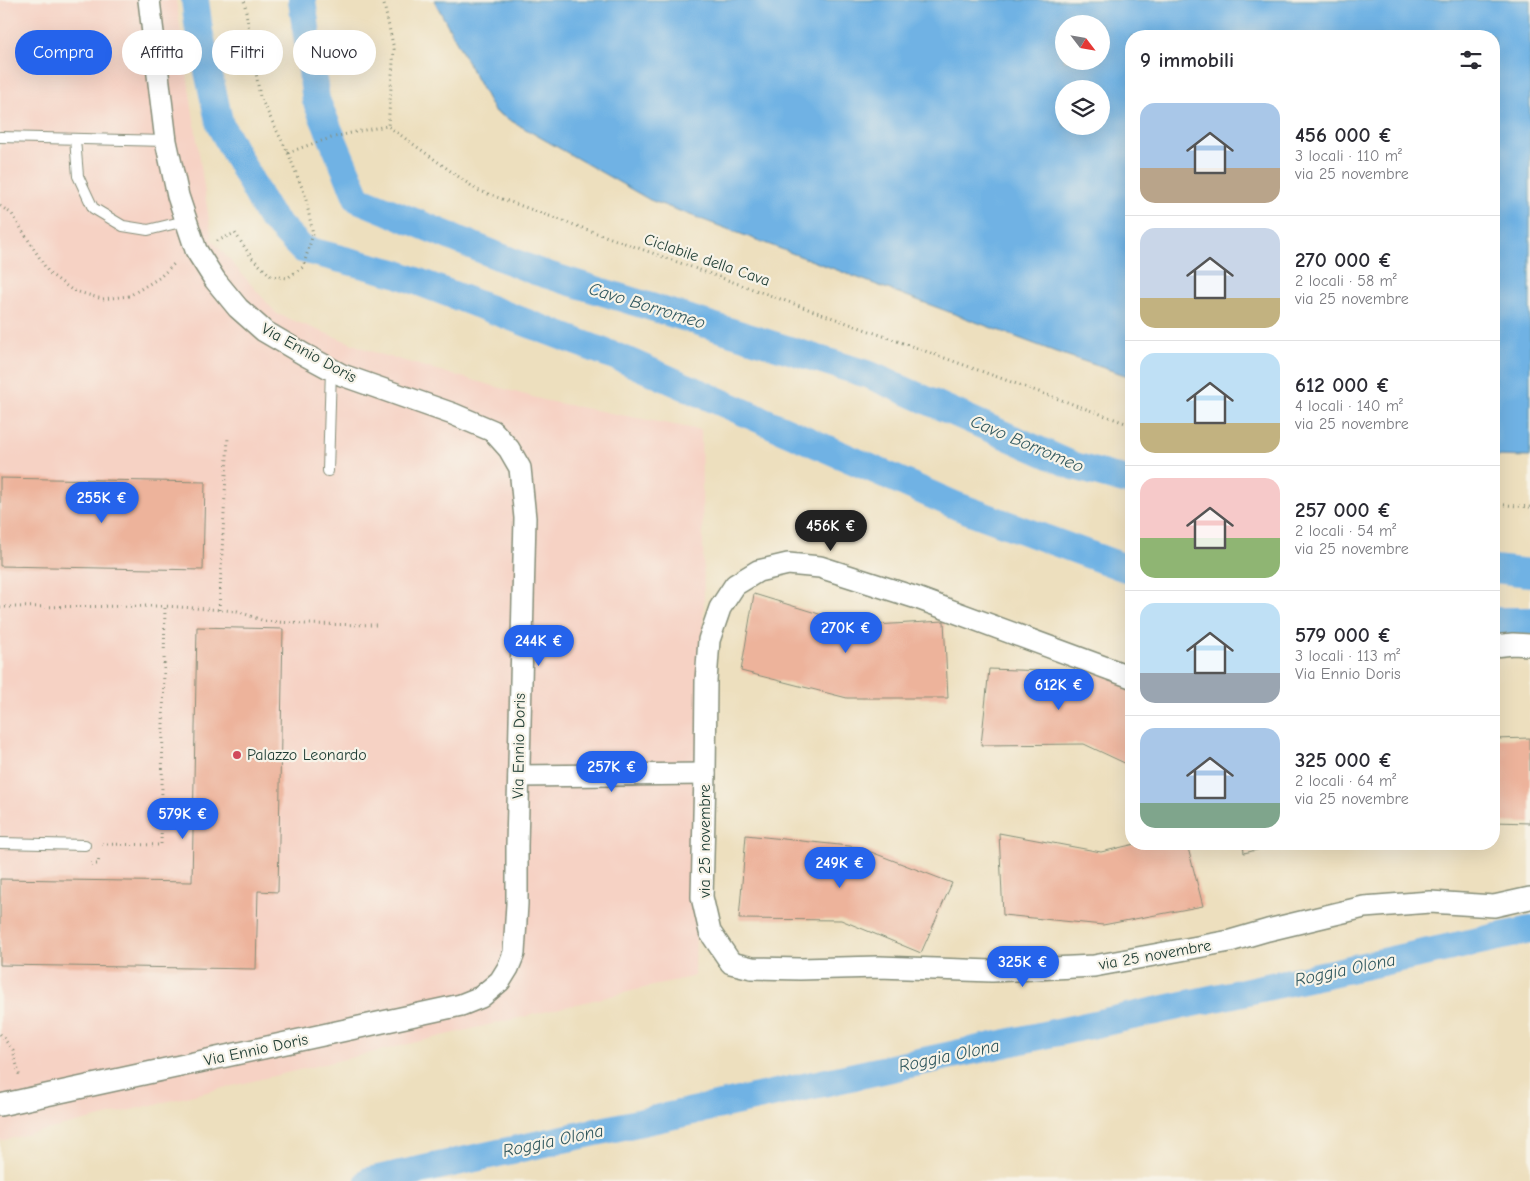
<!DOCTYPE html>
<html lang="it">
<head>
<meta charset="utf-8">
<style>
  body { margin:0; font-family:"Comic Neue",sans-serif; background:#f2f2f3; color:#2b2b33; height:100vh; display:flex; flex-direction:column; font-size:19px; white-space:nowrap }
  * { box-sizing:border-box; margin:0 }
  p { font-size:16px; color:#7c7c81 }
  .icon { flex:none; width:28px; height:28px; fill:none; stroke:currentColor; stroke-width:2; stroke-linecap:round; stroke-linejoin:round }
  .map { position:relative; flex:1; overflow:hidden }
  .drawer { position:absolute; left:1125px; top:30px; width:375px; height:820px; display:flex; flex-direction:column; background:#fff; border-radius:20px; box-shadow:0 5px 20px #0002 }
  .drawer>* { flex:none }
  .banner { position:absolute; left:15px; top:30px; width:475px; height:45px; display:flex; gap:10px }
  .needle { width:32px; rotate:121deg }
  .buttons { position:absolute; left:1055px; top:15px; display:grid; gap:10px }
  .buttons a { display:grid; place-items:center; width:55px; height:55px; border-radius:50%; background:#fff; box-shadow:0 5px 20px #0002; font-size:25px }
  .price { position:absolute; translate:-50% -42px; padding:0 11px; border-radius:18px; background:#2563eb; color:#fff; font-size:16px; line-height:32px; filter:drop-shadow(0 1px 2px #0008) }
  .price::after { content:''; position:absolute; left:50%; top:30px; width:15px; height:11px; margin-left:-8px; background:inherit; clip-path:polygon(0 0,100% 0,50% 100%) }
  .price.selected { background:#222; color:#fff }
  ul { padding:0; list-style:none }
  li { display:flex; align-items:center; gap:15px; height:125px; padding:0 15px }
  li+li { border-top:1px solid #e1e1e2 }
  li span { display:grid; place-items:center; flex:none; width:140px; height:100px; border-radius:15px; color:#555 }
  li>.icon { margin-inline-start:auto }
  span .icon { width:60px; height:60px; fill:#fffc; stroke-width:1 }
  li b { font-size:21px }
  h2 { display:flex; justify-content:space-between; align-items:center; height:60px; padding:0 15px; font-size:21px }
  .pill { padding:0 18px; border-radius:22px; background:#fff; box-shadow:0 5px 20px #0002; font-size:18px; line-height:45px }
  .pill.selected { background:#2563eb; color:#fff }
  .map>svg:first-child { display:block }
</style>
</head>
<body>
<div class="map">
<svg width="1530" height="1181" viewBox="0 0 1530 1181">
  <rect width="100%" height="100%" fill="#f7f3e8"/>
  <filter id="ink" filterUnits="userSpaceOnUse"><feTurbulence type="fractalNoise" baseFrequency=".02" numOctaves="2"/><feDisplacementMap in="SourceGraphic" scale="10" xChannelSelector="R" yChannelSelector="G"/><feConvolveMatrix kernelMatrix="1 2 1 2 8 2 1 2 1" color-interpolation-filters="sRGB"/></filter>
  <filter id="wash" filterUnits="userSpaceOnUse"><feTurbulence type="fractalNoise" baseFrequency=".0096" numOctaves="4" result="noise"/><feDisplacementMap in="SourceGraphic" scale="20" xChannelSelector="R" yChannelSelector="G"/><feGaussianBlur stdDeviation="1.12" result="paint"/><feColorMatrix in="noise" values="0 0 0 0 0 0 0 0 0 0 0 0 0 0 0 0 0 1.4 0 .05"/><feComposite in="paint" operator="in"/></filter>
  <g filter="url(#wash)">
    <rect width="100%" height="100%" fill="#eddfbe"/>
    <path fill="#f6d2c4" d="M0 0H176L212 240 277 314 376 353 547 401 701 430 704 596 695 976 0 1141Z"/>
    <path fill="#6fb2e4" stroke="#47788c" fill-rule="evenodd" d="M434 0H1530V457L1494 456V36H1131V377L1056 352 650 200 494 111ZM1064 24H1101V61H1064ZM1064 89H1101V126H1064Z"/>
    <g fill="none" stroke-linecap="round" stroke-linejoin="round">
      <g stroke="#6fb2e4" stroke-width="28">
        <path d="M195 0 199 31 220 125 269 215 302 249 395 273 625 360 957 506 1131 570"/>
        <path d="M302 0 316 100 358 199 535 271 870 375 1074 466 1131 482"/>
        <path d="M1494 569 1530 573"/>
        <path d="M1494 621H1530"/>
        <path d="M369 1181 1530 930"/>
      </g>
    </g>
    <g id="blocks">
      <g fill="#edb39b">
        <path d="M0 478 205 482 203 570 0 566Z"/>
        <path d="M754 594 858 626 944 621 948 698H847L741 671Z"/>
        <path d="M197 627 283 629 278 892 258 891 256 969 0 965V879L192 882Z"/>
        <path d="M989 669 1100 673 1131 685V766L1084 744 981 745Z"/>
        <path d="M1530 738V823L1494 822V739Z"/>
        <path d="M999 833 1101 852 1135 844H1187L1203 906 1103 925 1003 915Z"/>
        <path d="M746 835 858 847 952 883 921 953 841 920 739 919Z"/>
        <path d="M1243 844H1281L1244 853Z"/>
      </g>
    </g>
  </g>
  <g filter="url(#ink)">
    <use href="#blocks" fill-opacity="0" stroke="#868e79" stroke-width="1"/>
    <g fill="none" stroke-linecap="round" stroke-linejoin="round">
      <g stroke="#868e79" stroke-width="12">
        <g id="lane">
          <path d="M0 137 166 141"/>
          <path d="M75 139 78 176 93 208 123 226 148 230 185 221"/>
          <path d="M328 471 331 369"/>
          <path d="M0 843 85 845"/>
        </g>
      </g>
      <g stroke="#868e79" stroke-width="24">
        <g id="street">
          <path d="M1494 646 1513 644 1530 645"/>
          <path d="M1131 677 917 598 820 567 788 564 758 571 735 585 720 608 709 640 706 681 705 774 702 897 710 932 731 963 752 968 800 969 879 967 992 971 1094 966 1230 941 1268 930 1364 907 1430 902 1494 906 1530 898"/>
          <path d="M519 776 705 774"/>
          <path d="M0 1105 461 1005 481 997 500 981 508 968 514 953 517 904V846L525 518 520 468 509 449 493 431 453 414 342 375 305 355 264 331 238 308 215 280 196 250 178 196 166 141 149 0"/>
        </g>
      </g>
      <g stroke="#868e79" stroke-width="3" stroke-dasharray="1 4" stroke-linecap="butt">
        <path d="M383 0 394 49 388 126"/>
        <path d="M288 153C319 140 354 131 388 126L477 190 1131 425"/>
        <path d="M0 206 12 214 49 273 72 290 102 299 129 296 159 278 176 262"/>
        <path d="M217 241 235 233 252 258 271 276 287 278 303 267 313 234 305 195 288 153 260 97 244 0"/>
        <path d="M1494 504 1530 507"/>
        <path d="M0 607 165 606"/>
        <path d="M219 610 228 437"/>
        <path d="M102 844 161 845 165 606 237 611 264 621 305 624 377 625"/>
        <path d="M91 864H98L99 857"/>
        <path d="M0 1034 13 1050 20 1078"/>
      </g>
      <use href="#lane" stroke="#fff" stroke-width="10"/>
      <use href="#street" stroke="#fff" stroke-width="21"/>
    </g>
  </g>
  <circle fill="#d1495b" stroke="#f7f3e8" stroke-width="2" cx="237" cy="755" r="5"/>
  <g text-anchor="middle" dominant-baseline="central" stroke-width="4.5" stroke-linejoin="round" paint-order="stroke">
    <g font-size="16" fill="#1f3d34" stroke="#f7f3e8">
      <text transform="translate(707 260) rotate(19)">Ciclabile della Cava</text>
      <text transform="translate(309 353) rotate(29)">Via Ennio Doris</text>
      <text transform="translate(519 746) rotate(-89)">Via Ennio Doris</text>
      <text transform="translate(705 841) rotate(-90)">via 25 novembre</text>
      <text transform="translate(1155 955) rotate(-10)">via 25 novembre</text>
      <text transform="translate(256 1050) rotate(-12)">Via Ennio Doris</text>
    </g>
    <g font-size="16" fill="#1f3d34" stroke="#f7f3e8" text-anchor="start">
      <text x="247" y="755">Palazzo Leonardo</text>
    </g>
    <g font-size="18" font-style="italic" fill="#335a60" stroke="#f7f3e8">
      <text transform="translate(647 306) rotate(17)">Cavo Borromeo</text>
      <text transform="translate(1027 444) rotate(23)">Cavo Borromeo</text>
      <text transform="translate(1345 970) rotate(-12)">Roggia Olona</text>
      <text transform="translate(949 1056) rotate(-12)">Roggia Olona</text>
      <text transform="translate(553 1141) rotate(-12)">Roggia Olona</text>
    </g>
  </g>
</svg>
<div class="buttons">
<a><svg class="needle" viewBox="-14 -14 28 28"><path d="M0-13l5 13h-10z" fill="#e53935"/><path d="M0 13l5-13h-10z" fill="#7c7c81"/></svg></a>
<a><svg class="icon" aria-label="layers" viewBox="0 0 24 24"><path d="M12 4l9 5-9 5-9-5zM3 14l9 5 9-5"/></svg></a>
</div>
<b class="price" style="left:102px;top:524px">255K €</b>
<b class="price selected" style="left:831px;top:552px">456K €</b>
<b class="price" style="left:846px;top:654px">270K €</b>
<b class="price" style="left:539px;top:667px">244K €</b>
<b class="price" style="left:1059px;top:711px">612K €</b>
<b class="price" style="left:612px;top:793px">257K €</b>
<b class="price" style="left:183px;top:840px">579K €</b>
<b class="price" style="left:840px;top:889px">249K €</b>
<b class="price" style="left:1023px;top:988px">325K €</b>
<div class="banner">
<a class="pill selected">Compra</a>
<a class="pill">Affitta</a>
<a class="pill">Filtri</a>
<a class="pill">Nuovo</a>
</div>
<section class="drawer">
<h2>9 immobili<svg class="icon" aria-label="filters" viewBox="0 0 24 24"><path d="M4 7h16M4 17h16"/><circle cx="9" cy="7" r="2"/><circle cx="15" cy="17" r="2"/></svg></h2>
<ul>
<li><span style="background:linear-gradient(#a9c7e8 65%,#b9a48a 0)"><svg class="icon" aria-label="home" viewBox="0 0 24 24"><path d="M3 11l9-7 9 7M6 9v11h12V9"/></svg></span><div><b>456 000 €</b><p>3 locali · 110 m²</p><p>via 25 novembre</p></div></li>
<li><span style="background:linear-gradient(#c9d6e8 70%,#c2b280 0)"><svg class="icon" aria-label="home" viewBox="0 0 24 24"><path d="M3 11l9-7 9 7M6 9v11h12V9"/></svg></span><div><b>270 000 €</b><p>2 locali · 58 m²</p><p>via 25 novembre</p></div></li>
<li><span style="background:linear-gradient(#bfe0f5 70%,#c2b280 0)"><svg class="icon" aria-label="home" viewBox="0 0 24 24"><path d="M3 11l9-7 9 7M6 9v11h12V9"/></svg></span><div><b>612 000 €</b><p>4 locali · 140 m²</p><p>via 25 novembre</p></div></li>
<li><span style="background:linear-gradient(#f6c9c9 60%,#8fb573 0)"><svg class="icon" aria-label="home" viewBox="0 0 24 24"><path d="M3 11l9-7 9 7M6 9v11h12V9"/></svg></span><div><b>257 000 €</b><p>2 locali · 54 m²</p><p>via 25 novembre</p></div></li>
<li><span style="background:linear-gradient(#bfe0f5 70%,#9aa5b1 0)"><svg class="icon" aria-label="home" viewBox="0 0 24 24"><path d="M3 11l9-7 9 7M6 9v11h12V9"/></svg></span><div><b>579 000 €</b><p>3 locali · 113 m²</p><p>Via Ennio Doris</p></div></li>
<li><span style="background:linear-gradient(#a9c7e8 75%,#7fa58c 0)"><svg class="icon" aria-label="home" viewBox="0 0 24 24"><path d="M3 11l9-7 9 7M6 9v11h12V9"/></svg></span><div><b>325 000 €</b><p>2 locali · 64 m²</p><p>via 25 novembre</p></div></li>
</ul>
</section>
</div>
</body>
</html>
